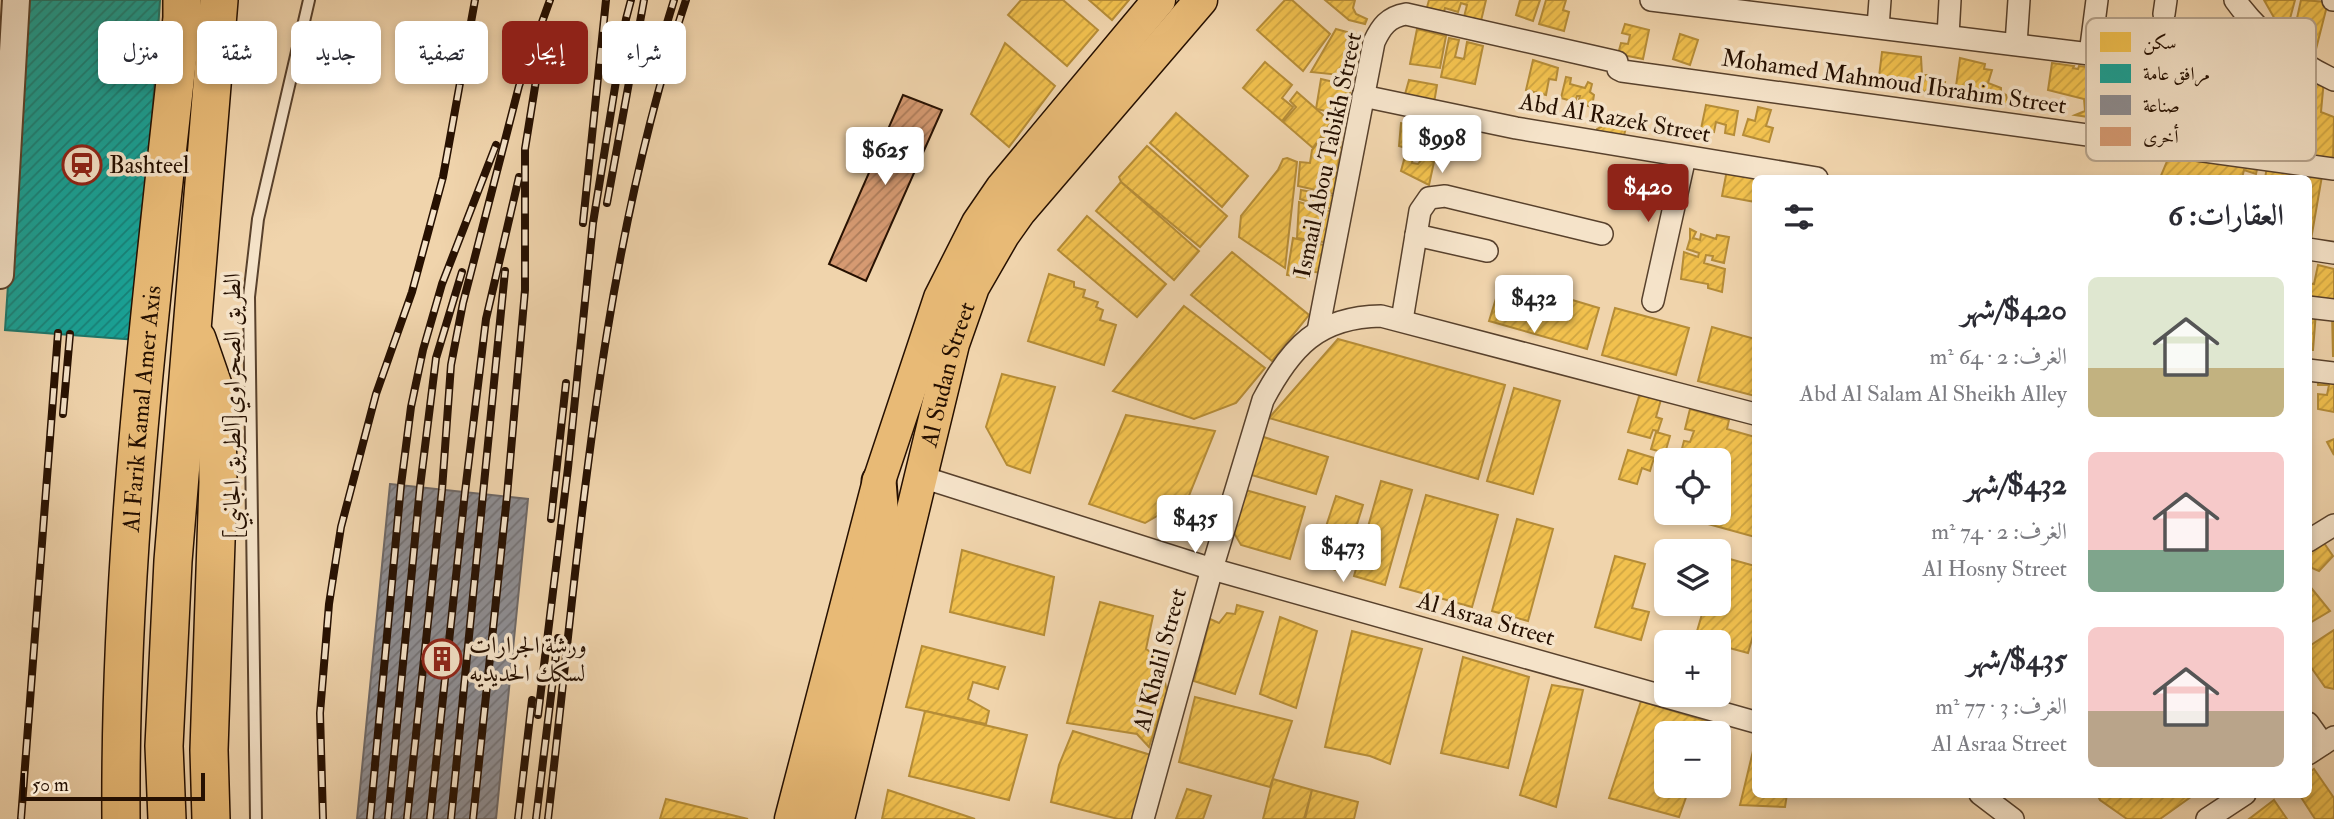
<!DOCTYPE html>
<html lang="ar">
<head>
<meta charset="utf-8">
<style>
  body { margin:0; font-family:"IM FELL Double Pica",Amiri,serif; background:#f7f7f7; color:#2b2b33; direction:rtl; height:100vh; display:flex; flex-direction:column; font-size:26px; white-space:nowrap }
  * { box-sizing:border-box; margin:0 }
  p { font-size:23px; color:#7c7c81 }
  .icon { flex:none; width:38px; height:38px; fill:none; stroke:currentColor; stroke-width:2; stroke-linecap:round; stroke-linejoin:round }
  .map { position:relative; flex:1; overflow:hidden; direction:ltr }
  .sheet { position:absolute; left:1752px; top:175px; width:560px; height:623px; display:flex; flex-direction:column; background:#fff; border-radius:10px; box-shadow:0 4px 10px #0003; direction:rtl }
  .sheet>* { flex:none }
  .guide { position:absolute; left:21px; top:21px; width:665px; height:63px; direction:rtl; display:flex; gap:14px }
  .tools { position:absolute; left:1654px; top:448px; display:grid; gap:14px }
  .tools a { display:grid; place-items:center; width:77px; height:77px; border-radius:10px; background:#fff; box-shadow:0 4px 10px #0003; font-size:35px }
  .scale { position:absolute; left:21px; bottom:18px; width:184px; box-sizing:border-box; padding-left:7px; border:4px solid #261001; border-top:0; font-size:19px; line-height:24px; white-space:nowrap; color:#261001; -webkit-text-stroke:5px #f5e3c9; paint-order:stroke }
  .price { position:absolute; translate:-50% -60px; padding:0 16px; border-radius:7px; background:#fff; color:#222; font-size:23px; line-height:46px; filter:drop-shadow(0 2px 4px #0008) }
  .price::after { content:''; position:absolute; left:50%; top:42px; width:21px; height:16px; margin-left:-10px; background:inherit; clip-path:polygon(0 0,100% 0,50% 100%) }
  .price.on { background:#8f2418; color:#fff }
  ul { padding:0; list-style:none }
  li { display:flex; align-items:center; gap:21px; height:175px; padding:0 28px }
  li span { display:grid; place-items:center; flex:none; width:196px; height:140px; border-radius:10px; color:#555 }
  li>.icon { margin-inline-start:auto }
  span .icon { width:84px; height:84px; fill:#fffc; stroke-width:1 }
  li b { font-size:30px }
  h2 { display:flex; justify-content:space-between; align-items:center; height:84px; padding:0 28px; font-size:30px }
  .tag { padding:0 24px; border-radius:10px; background:#fff; box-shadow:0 4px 10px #0003; font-size:24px; line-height:63px }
  .tag.on { background:#8f2418; color:#fff }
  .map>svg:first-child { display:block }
</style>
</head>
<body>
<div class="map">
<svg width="2334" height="819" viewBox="0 0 2334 819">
  <defs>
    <pattern id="homes-hatch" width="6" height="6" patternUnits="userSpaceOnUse" patternTransform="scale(1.75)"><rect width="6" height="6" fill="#f2c14e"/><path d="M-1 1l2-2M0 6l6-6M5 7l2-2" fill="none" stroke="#cfa542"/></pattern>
    <pattern id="public-hatch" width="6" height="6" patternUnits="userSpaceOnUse" patternTransform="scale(1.75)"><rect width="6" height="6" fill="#17a398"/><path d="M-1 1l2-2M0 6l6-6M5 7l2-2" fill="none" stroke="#15837a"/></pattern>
    <pattern id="industry-hatch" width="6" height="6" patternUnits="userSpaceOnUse" patternTransform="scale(1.75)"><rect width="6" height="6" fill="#8d8d92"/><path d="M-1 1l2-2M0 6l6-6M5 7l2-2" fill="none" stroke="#737275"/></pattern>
    <pattern id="building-hatch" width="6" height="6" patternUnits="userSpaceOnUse" patternTransform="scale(1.75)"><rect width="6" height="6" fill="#d69a72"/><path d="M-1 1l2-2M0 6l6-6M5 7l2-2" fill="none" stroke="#ad7c5b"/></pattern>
  </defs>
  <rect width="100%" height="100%" fill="#f0d4ac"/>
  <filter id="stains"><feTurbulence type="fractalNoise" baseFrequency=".00286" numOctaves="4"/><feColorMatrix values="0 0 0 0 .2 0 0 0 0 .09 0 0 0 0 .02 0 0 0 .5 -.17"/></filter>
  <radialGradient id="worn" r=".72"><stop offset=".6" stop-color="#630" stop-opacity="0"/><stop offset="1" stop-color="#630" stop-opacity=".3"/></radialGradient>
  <g fill="url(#homes-hatch)" stroke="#b58c37" stroke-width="2">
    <path d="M1021 0H1063L1098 30 1067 66 1008 15Z"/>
    <path d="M1089 0H1129L1112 20Z"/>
    <path d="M1285 0H1292L1330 34 1303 71 1257 30Z"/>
    <path d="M1325 0H1355L1353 8 1356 14 1367 19 1365 24 1349 20Z"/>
    <path d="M1429 0H1486L1480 25 1463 21 1467 5 1461 3 1458 12 1445 8 1443 15 1426 11Z"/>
    <path d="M1520 0H1540L1533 21 1516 15Z"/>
    <path d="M1546 0H1566L1563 10 1569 12 1564 31 1539 24Z"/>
    <path d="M2264 0H2295L2285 37Z"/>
    <path d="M2301 0 2328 2 2315 53 2292 41Z"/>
    <path d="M1625 24 1649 30 1643 59 1618 54 1621 43 1628 44 1630 35 1622 33Z"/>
    <path d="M1336 29 1365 37 1359 77 1311 72Z"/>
    <path d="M1417 29 1446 36 1440 68 1410 64Z"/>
    <path d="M1680 34 1698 40 1690 65 1673 59Z"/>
    <path d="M1449 38 1459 40 1455 57 1464 59 1467 42 1483 46 1475 84 1441 77Z"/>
    <path d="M1005 43 1055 86 1009 147 971 114Z"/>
    <path d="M1882 52 1921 57 1922 75H1928L1929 79 1945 82 1942 96 1924 92 1918 85 1879 77Z"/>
    <path d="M1960 58 1985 64 1984 69 1992 70 1988 83 2001 88V92L2006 95 2007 100 2012 106 1955 93Z"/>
    <path d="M1533 60 1558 68 1556 80 1549 79 1546 95 1526 90Z"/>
    <path d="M1265 62 1292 85 1282 98 1293 107 1282 121 1243 88Z"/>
    <path d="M2052 63 2074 66 2073 68 2078 69 2079 66 2095 68 2093 88 2097 92 2089 111 2095 118 2075 115 2085 111 2084 99 2048 90Z"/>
    <path d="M2263 69 2324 79 2321 112 2334 117 2333 163 2256 148 2268 91 2261 87Z"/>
    <path d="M1566 77 1571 78 1570 84 1585 88 1588 82 1592 84 1590 92 1594 95 1592 107 1578 103 1580 96H1577L1575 102 1561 98Z"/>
    <path d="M1321 79 1351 86 1346 115 1316 109Z"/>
    <path d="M1409 80 1437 85 1431 121 1404 98Z"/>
    <path d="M1297 92 1331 122 1313 148 1283 122 1296 107 1290 101Z"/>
    <path d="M1706 105 1738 111 1734 135 1725 133 1726 125 1716 122 1714 132 1701 129Z"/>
    <path d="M1758 107 1771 110 1766 126 1773 128 1769 142 1743 135 1748 119 1755 121Z"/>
    <path d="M1176 113 1248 176 1222 207 1150 143Z"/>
    <path d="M1340 116 1344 121 1334 194 1298 186 1300 162 1310 163 1312 150Z"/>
    <path d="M1411 120 1424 122 1422 138 1439 144 1441 137 1449 130H1455L1447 160 1399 146 1401 123 1409 124Z"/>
    <path d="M1598 121 1626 126 1624 136 1597 137V129L1601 127Z"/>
    <path d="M1147 146 1227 216 1200 247 1121 182 1119 177Z"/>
    <path d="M2173 147 2259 160 2256 174 2244 170 2242 178H2160Z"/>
    <path d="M1405 156 1413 157 1412 163 1418 164 1424 157 1434 162 1429 185 1401 171Z"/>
    <path d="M1287 158 1297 162 1285 268 1239 237 1241 216 1278 170 1283 159Z"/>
    <path d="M2268 162 2323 170 2308 257V178H2265Z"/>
    <path d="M1727 170 1770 178H1755V202L1722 196Z"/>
    <path d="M1121 182 1199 251 1174 280 1096 211Z"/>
    <path d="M1301 190 1334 196 1331 209 1300 199Z"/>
    <path d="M1299 202 1332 212 1330 243 1297 238Z"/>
    <path d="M1087 216 1166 284 1137 317 1058 250Z"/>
    <path d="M1690 229 1696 232 1693 238 1700 240 1701 234 1716 239 1717 235 1729 237 1724 263 1712 260 1713 256 1706 255 1704 263 1725 269 1722 292 1708 288V284L1681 279 1684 252 1698 257 1699 253 1687 249 1690 239Z"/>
    <path d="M1293 238 1328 246 1323 274 1308 270 1306 278 1287 275Z"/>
    <path d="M1232 252 1309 315 1272 361 1191 295Z"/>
    <path d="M2318 265 2334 269V304L2308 300V283L2314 284Z"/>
    <path d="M1049 274 1074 282V287L1085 290 1083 297 1098 302 1096 307 1103 310 1100 320 1116 325 1104 365 1028 341Z"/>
    <path d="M1502 279 1599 308 1587 349 1489 321Z"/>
    <path d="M1184 306 1265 368 1236 403 1194 419 1113 391Z"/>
    <path d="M1615 308 1689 328 1676 375 1602 355Z"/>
    <path d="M2308 311 2316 312 2313 350H2308Z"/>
    <path d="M2332 313 2334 314V356H2333Z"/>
    <path d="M1712 327 1755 339V396L1698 381Z"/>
    <path d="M1338 339 1505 385 1478 479 1269 418Z"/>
    <path d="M2318 373 2334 375V412L2318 409V394L2327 395 2329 385H2318Z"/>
    <path d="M1002 374 1055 387 1030 473 1007 465 986 427Z"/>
    <path d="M1514 388 1560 401 1533 494 1487 481Z"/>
    <path d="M1641 390 1662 396 1656 417 1662 419 1658 431 1653 430 1650 438 1628 432Z"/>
    <path d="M1690 409 1729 420 1727 429 1755 437V537L1701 522 1704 515 1696 513H1718V460H1679L1684 441 1690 442 1694 431 1685 429Z"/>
    <path d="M1126 415 1215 431 1188 498 1145 523 1089 504Z"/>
    <path d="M1656 432 1670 436 1665 453 1651 449Z"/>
    <path d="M1257 435 1328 457 1316 494 1245 473Z"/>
    <path d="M2334 439V455L2327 442Z"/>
    <path d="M1628 450 1654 458 1650 471 1642 468 1637 484 1619 479Z"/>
    <path d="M1381 481 1412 490 1385 585 1354 576Z"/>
    <path d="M1242 489 1305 507 1290 559 1241 545 1230 526Z"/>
    <path d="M1426 495 1498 515 1472 607 1400 587Z"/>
    <path d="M1336 496 1363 505 1342 572 1314 563Z"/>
    <path d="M1517 519 1553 529 1528 621 1492 611Z"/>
    <path d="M2324 543 2333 556 2319 571 2312 568 2308 559V554Z"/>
    <path d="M962 550 1054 577 1044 635 950 612Z"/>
    <path d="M1615 556 1645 564 1632 608 1649 612 1641 640 1595 627Z"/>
    <path d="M1719 556 1755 566V629L1748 653 1718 645V642L1695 638 1705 604H1718Z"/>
    <path d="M2308 584 2330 611 2308 624Z"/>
    <path d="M1100 602 1153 616 1146 649 1160 658 1167 692 1149 747 1137 734 1067 723Z"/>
    <path d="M1237 605 1263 612 1235 694 1194 681 1210 619 1219 623 1227 613 1235 614Z"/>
    <path d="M1280 617 1317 631 1296 708 1260 694Z"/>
    <path d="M2334 630V689L2325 687 2308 663V647Z"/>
    <path d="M1352 631 1422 649 1390 764 1370 756 1325 747Z"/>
    <path d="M922 646 1005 667 998 689 973 682 968 699 989 711 986 724 906 707Z"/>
    <path d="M1463 657 1529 677 1508 768 1441 753Z"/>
    <path d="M1552 685 1583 690 1556 807 1520 795Z"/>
    <path d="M1195 697 1292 721 1270 787 1179 762Z"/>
    <path d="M1641 701 1712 723 1708 733H1666V786H1690L1679 817 1609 798Z"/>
    <path d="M925 711 1027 735 1009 800 909 776Z"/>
    <path d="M1073 731 1154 756 1136 819H1118L1051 802 1059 765Z"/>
    <path d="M1753 751 1755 752V794H1787L1785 807 1740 805Z"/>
    <path d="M2314 769 2334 798V819H2315L2299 794H2308V773Z"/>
    <path d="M1273 779 1312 790 1304 819H1263Z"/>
    <path d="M1187 789 1211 796 1203 819H1176Z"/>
    <path d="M888 790 975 819H882Z"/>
    <path d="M1312 790 1358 802 1354 819H1305Z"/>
    <path d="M2097 794H2195L2160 819H2127L2100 800Z"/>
    <path d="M666 799 748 819H660Z"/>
    <path d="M2274 800 2287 819H2249Z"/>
  </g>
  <path fill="url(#public-hatch)" stroke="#1c776b" stroke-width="2" d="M27 0H160L137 340 5 330Z"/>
  <path fill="url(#industry-hatch)" stroke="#6e6866" stroke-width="2" d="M390 484 528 499 496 819H357Z"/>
  <path fill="url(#building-hatch)" stroke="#261001" stroke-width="2" d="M903 95 942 110 866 281 829 264Z"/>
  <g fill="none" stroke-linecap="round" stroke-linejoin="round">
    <g stroke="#58412c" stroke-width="14">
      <path id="service" d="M256 819 249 297 258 219 309 0"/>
    </g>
    <g stroke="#58412c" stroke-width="24">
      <g id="minor">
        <path d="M1651 0 2090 54 2281 49"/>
        <path d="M2235 0C2261 36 2294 61 2334 80"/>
        <path d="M2333 0H2334"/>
        <path d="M2164 14 2166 0"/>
        <path d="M1878 27 1880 0"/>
        <path d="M1948 36 1950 0"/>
        <path d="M2016 44 2019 0"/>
        <path d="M2090 54 2097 0"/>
        <path d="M1363 96 1516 128 1817 178"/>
        <path d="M1416 235 1487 251"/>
        <path d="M2308 249 2334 253"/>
        <path d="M1653 301 1685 157"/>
        <path d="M2308 307 2334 310"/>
        <path d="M1402 320 1420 211 1429 198 1445 196 1602 234"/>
        <path d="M1318 331 1374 42C1381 27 1388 17 1406 14L1613 61 1617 62 1618 69 1622 71 2334 169"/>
        <path d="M2308 370 2334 373"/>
        <path d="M922 477 1212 569 1755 722"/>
        <path d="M2308 541 2334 525"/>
        <path d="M2308 723 2323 744"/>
        <path d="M2308 754 2334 737"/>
        <path d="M1980 794 2013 819"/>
        <path d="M1143 819 1212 569 1263 400C1291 347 1318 317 1381 316L1755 414"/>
        <path d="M2207 819 2245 794"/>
      </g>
    </g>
    <g stroke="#58412c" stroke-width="30">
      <path id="tertiary" d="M0 275 16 0"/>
    </g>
    <g stroke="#261001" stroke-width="35">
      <g id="primary">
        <path d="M791 819 879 481 940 298 978 223 1002 188 1159 0"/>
        <path id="s1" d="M838 819 953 344 973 287 1003 235 1020 211 1201 0"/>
      </g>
    </g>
    <g stroke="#261001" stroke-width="37">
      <path id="trunk" d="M810 819 878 567 883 533 879 481"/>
    </g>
    <g stroke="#261001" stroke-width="40">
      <g id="motorway">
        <path d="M197 339 214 388 217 414 218 482 209 750 211 819"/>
        <path id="s2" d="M121 819C119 551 153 285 182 18V0"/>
        <path d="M167 819 164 746 173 561 219 0"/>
      </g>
    </g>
    <use href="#service" stroke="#f5e3c9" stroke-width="10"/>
    <use href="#minor" stroke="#f5e3c9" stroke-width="21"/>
    <use href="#tertiary" stroke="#f5e3c9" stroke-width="26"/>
    <use href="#primary" stroke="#e8ba76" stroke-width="32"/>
    <use href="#trunk" stroke="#e8ba76" stroke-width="33"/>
    <use href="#motorway" stroke="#e8ba76" stroke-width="37"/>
    <g stroke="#261001" stroke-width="8">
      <g id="rail">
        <path d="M653 69 674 0"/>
        <path d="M607 203 644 0"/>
        <path d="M583 223 606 0"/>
        <path d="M63 414 70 334"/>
        <path d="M551 519 566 383"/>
        <path d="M538 715 568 468 593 223 626 19 631 0"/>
        <path d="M21 819 58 333"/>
        <path d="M323 819 320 713 329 604 341 527 376 394 412 292 443 177 475 0"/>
        <path d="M370 819 401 485 411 407 423 350 442 284 496 145"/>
        <path d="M388 819 420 487 436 358 462 272"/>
        <path d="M407 819 442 490 451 365 463 303 519 86 550 0"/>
        <path d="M430 819 465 492 486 319 519 177"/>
        <path d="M451 819 505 271"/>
        <path d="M473 819 507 496 525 290V149L542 43"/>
        <path d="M518 819 532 700"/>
        <path d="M536 819 558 638"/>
        <path d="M548 819C580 544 598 264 686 0"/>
      </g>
    </g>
    <use href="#rail" stroke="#f5e3c9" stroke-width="5" stroke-dasharray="16" stroke-linecap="butt"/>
  </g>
  <defs>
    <g id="station-ring" transform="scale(2.0125)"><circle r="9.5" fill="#f5e3c9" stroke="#8f2418" stroke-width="1.5"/><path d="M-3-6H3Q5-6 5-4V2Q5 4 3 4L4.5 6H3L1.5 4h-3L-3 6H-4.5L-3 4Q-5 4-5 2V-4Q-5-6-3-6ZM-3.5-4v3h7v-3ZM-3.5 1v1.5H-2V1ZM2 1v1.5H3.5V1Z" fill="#8f2418"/></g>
    <g id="building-ring" transform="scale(2.0125)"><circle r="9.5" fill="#f5e3c9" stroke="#8f2418" stroke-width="1.5"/><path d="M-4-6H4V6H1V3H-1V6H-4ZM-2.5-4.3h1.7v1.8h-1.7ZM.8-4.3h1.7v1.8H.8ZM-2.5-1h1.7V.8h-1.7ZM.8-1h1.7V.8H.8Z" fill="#8f2418"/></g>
  </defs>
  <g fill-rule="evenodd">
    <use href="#station-ring" x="82" y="165"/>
    <use href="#building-ring" x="442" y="659"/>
  </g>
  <g text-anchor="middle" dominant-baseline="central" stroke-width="7" stroke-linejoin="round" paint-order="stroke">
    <g font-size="24" fill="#261001" stroke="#f5e3c9">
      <text transform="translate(1894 82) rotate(8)">Mohamed Mahmoud Ibrahim Street</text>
      <text transform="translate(1615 118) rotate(10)">Abd Al Razek Street</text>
      <text transform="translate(1328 155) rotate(-78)">Ismail Abou Tabikh Street</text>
      <text stroke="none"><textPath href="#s1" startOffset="458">Al Sudan Street</textPath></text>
      <text transform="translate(232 406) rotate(-90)">الطريق الصحراوي[الطريق الجانبي]</text>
      <text stroke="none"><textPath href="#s2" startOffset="411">Al Farik Kamal Amer Axis</textPath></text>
      <text transform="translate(1486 619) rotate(16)">Al Asraa Street</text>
      <text transform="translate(1160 660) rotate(-75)">Al Khalil Street</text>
    </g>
    <g font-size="24" fill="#261001" stroke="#f5e3c9" text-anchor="start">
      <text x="109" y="165">Bashteel</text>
      <text x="469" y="645">ورشة الجرارات<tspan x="469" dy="28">لسكك الحديديه</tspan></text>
    </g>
  </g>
  <rect x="2086" y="18" width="230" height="143" rx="10" fill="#f5e3c9" stroke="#b7a48d" stroke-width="2"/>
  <rect x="2100" y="32" width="31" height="20" fill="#f2c14e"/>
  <rect x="2100" y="64" width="31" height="19" fill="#17a398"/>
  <rect x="2100" y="95" width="31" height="20" fill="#8d8d92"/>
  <rect x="2100" y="127" width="31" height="19" fill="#d69a72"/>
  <g font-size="19" fill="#261001">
    <text x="2143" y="49">سكن</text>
    <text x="2143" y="80">مرافق عامة</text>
    <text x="2143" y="112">صناعة</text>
    <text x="2143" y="143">أخرى</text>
  </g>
  <rect width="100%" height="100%" filter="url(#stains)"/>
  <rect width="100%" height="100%" fill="url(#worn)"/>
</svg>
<div class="tools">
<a><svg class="icon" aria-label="locate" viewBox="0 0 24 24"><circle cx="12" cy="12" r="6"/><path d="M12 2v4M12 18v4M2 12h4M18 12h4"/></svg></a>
<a><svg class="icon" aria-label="layers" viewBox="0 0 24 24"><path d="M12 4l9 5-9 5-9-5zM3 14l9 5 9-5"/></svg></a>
<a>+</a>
<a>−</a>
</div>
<div class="scale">50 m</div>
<b class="price" style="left:1442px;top:175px">$998</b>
<b class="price" style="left:885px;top:187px">$625</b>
<b class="price on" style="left:1648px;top:224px">$420</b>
<b class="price" style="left:1534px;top:335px">$432</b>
<b class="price" style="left:1195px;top:555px">$435</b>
<b class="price" style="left:1343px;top:584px">$473</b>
<div class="guide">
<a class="tag">شراء</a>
<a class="tag on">إيجار</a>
<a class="tag">تصفية</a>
<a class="tag">جديد</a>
<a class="tag">شقة</a>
<a class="tag">منزل</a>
</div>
<section class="sheet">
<h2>العقارات: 6<svg class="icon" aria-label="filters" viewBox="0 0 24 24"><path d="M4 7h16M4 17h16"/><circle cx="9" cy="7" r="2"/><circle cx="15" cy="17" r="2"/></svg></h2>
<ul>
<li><span style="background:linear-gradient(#dfe7d0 65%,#c2b280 0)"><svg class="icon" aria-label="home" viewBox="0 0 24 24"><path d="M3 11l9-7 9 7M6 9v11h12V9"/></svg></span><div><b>$420/شهر</b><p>الغرف: 2 · 64 m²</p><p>Abd Al Salam Al Sheikh Alley</p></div></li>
<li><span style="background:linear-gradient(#f6c9c9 70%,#7fa58c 0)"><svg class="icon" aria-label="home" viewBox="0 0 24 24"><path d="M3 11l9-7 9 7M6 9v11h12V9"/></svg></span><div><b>$432/شهر</b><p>الغرف: 2 · 74 m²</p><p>Al Hosny Street</p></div></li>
<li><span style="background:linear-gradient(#f6c9c9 60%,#b9a48a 0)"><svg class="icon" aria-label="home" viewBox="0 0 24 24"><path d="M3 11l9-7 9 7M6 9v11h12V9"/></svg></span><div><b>$435/شهر</b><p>الغرف: 3 · 77 m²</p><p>Al Asraa Street</p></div></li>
</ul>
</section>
</div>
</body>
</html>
